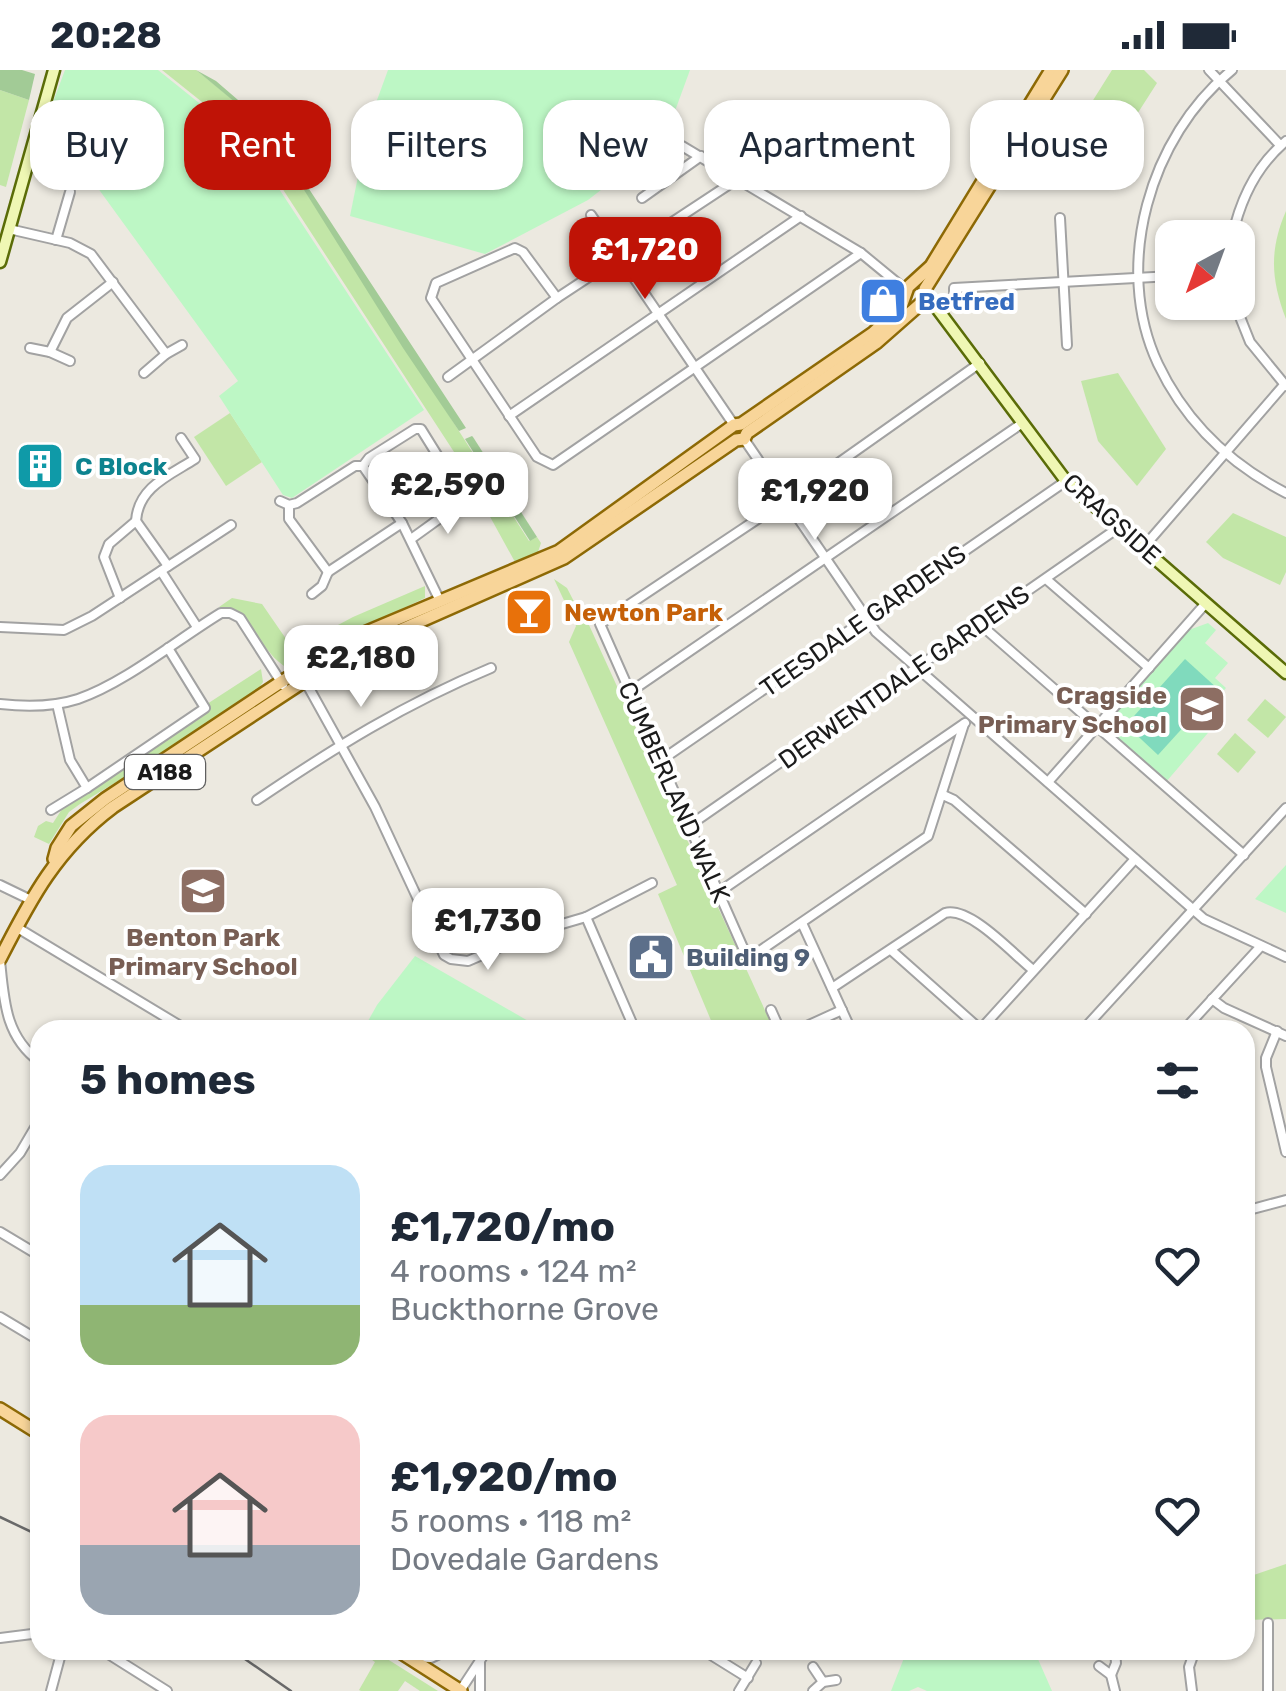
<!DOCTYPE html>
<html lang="en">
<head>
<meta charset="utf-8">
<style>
  body { margin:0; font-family:Rubik,sans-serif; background:#f6f6f7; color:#1f2937; height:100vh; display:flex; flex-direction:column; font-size:38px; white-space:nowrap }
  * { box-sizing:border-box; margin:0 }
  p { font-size:32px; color:#747a83 }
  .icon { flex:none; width:55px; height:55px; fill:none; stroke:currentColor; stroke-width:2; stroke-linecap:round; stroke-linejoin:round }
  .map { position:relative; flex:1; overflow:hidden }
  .panel { position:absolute; left:30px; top:950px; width:1225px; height:640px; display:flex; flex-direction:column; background:#fff; border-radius:30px; box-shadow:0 2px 8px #0004 }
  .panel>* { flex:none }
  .banner { position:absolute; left:30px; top:30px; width:1228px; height:90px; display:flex; gap:20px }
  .needle { width:65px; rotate:221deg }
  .buttons { position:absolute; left:1155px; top:150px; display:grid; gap:20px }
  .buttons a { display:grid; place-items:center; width:100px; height:100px; border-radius:20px; background:#fff; box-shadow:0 2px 8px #0004; font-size:50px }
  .price { position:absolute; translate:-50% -85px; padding:0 22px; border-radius:20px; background:#fff; color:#222; font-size:32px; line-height:65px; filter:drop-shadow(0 2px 5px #0008) }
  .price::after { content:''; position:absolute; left:50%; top:60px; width:30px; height:22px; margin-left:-15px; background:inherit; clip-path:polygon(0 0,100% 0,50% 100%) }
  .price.active { background:#bf1306; color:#fff }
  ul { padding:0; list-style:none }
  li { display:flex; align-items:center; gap:30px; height:250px; padding:0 50px }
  li span { display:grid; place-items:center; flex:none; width:280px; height:200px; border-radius:30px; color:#555 }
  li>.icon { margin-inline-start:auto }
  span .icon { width:120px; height:120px; fill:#fffc; stroke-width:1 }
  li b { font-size:42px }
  h2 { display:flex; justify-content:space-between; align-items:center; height:120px; padding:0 50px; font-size:42px }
  .pill { padding:0 35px; border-radius:30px; background:#fff; box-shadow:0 2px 8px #0004; font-size:35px; line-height:90px }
  .pill.active { background:#bf1306; color:#fff }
  .status { display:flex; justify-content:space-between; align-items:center; height:70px; padding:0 50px; background:#fff; direction:ltr }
  .status svg { height:28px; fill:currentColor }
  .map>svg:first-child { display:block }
</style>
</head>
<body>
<div class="status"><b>20:28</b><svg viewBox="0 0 49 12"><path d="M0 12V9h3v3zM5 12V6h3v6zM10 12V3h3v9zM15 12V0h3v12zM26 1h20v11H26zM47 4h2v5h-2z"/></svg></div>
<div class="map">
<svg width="1286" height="1621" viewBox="0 0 1286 1621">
  <rect width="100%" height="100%" fill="#ece9e0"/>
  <g fill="#c2e6a7">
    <path d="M162 0H196L264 55 529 471 537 467 541 473 538 482 515 492 456 385 252 72Z"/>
    <path d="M1112 0H1144L1157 13 1091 116 1065 99 1084 65 1085 43Z"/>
    <path d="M0 20 29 30 6 117 0 115Z"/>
    <path d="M1286 141V249C1271 210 1269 180 1286 141Z"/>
    <path d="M1118 303 1166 379 1137 416 1098 371 1081 311Z"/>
    <path d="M230 343 262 392 226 416 194 367Z"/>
    <path d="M1233 443 1286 467V502L1280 515 1223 488 1206 472Z"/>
    <path d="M554 509 567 518 586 555H589L774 960H715L658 824 677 815 569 572 576 556Z"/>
    <path d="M425 516V528L327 574 289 599C260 584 255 544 219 537L232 528 262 534 293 579 353 547Z"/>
    <path d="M261 599 263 612 259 618 166 682 80 734 69 742 49 774 34 767 38 756 46 751 53 753 62 739 203 646 207 634Z"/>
    <path d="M1265 629 1286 647 1268 668 1247 650Z"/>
    <path d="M1235 663 1256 682 1238 703 1217 684Z"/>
    <path d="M1286 1494V1549L1245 1550V1508Z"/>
    <path d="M358 1580H373L438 1621H420L405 1611 398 1621H361L359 1620 375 1592Z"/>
  </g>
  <g fill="#a2cb96">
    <path d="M0 0H22L35 4 29 30 0 20Z"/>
    <path d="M196 0 216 11 267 55 466 358 459 361 403 278 264 56Z"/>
    <path d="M472 366 473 367 537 467 530 471 465 369Z"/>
  </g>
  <g fill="#bdf7c5">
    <path d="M65 0H158L249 73 424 340 292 428 283 425 219 326 238 311 47 48Z"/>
    <path d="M388 0H690L664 71 588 130 485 184 350 146 369 52Z"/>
    <path d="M1208 553 1216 560 1205 573 1228 593 1215 608 1226 618 1201 646 1213 657 1166 712 1101 657 1186 561Z"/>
    <path d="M1286 795V843L1255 829Z"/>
    <path d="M415 886 544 960H363L377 935Z"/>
    <path d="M880 1580H1034L1052 1621H927L918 1617 909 1621H891L904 1588Z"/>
  </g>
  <path fill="#80dabd" d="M1185 589 1218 619 1158 685 1126 655Z"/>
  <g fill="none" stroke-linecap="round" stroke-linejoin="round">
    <g stroke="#a2a2a2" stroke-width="12">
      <g id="street">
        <path d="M1209 0 1280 75"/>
        <path d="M1232 0C1150 66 1112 196 1158 294 1185 351 1230 394 1286 423"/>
        <path d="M682 76 861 183 906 220"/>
        <path d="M642 128 701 86"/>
        <path d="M591 145 734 355"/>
        <path d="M1060 148 1067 275"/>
        <path d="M9 159 70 173 91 184 166 284 182 275"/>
        <path d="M1232 168C1240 130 1256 96 1286 71"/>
        <path d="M56 170 70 122"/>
        <path d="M954 223V218L1172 206"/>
        <path d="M557 228 523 182 515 178 436 213 431 228 537 387 553 395 861 183"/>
        <path d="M1234 232 1250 272 1286 316"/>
        <path d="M30 278 50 282 67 248 113 212"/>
        <path d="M50 282 70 291"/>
        <path d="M144 303 166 284"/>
        <path d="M448 307 557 228 739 108"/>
        <path d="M509 346 801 146"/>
        <path d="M744 369 876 562 1204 849 1286 887"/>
        <path d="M363 396 402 453 440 531"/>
        <path d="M280 431 289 435 297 433 355 396H363L369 388 415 359H421L462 425 454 438 411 469"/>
        <path d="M289 435V449L328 502"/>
        <path d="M136 451C138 417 170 405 195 389L181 368"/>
        <path d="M1142 479 1284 315"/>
        <path d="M161 501 197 557"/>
        <path d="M328 502 402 453"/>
        <path d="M1046 509 1149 598"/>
        <path d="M312 524 322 516 328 502"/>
        <path d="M120 528 104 487 109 474 136 451 168 496"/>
        <path d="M981 555 1244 785"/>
        <path d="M0 557 64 560 92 546 231 455"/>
        <path d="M304 609 375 737 444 885 451 889 468 891 538 861 586 847 652 813"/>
        <path d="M630 622 1021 354"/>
        <path d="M0 634C26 637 53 637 78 629 125 613 178 569 221 543H230L240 548 283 615"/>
        <path d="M57 634 70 690 87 718 205 638 168 578"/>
        <path d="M964 654 928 766 748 889 600 554 786 430 980 293"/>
        <path d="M660 691 1066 411"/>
        <path d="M1048 712 1206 533"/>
        <path d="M943 725 954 730 1086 844"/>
        <path d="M257 730C334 678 404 634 491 598"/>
        <path d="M51 740 87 718"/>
        <path d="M690 755 1118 458"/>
        <path d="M0 815 31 830"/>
        <path d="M719 822 965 653"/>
        <path d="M586 847 635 960"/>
        <path d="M802 853 851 960"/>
        <path d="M16 857 187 960"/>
        <path d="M891 880 981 960"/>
        <path d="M0 890C4 930 5 967 40 992"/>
        <path d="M832 918 945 843C970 836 1013 884 1033 900"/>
        <path d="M1212 929 1224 938 1286 966"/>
        <path d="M771 940 780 960"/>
        <path d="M798 960 842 940"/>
        <path d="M980 960 1135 789"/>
        <path d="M1083 960 1286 738"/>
        <path d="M1184 960 1261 876"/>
        <path d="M1277 961 1266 988V997L1286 1082"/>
        <path d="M0 1105 20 1083 40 1049"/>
        <path d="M1245 1141 1286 1130"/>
        <path d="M0 1162 40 1186"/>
        <path d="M0 1247 40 1271"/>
        <path d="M0 1568 40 1563"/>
        <path d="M102 1580 167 1621"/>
        <path d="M703 1580 748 1608"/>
        <path d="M411 1587 431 1588 448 1580"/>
        <path d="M480 1593V1621"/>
        <path d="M1099 1596 1111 1605 1115 1621"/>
        <path d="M813 1597 823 1612"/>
        <path d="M1111 1605 1116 1593 1115 1580"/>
        <path d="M51 1621 62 1580"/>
        <path d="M460 1621 487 1580"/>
        <path d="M739 1621 756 1593"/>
        <path d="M813 1621 823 1612 836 1610"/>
        <path d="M1192 1621 1189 1597 1194 1583"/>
        <path d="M1268 1621V1553"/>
      </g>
    </g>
    <g stroke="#5a6c08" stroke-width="15">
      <g id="secondary">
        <path d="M0 192 54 0"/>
        <path d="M927 225 1066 411 1286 603"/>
      </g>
    </g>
    <g stroke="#8d6905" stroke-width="16">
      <g id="primary">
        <path d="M54 789 57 778 71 756 105 729 281 612 364 563 559 481 734 355 741 354 873 263 901 237 908 217 931 196 1051 0"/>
        <path d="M0 889C31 828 57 779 113 737L344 585 564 488 736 370 744 369 747 363 876 273 926 229 925 219 1062 0"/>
        <path d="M0 1339 40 1364"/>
        <path d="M397 1580 461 1621"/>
      </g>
    </g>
    <use href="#street" stroke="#fff" stroke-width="8"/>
    <use href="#secondary" stroke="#eff7b4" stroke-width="10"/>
    <use href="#primary" stroke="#f8d599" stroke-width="11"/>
    <g stroke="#696969" stroke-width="2.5">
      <path d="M0 1447 40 1466"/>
      <path d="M232 1580 291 1621"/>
    </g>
  </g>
  <defs>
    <g id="shop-square" transform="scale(2.5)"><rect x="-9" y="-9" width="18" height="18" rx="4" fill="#3f7fe0" stroke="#fff"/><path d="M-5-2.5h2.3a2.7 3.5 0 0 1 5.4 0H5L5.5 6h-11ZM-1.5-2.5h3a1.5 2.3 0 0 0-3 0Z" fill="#fff"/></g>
    <g id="building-square" transform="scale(2.5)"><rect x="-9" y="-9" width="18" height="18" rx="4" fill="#0f9aa8" stroke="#fff"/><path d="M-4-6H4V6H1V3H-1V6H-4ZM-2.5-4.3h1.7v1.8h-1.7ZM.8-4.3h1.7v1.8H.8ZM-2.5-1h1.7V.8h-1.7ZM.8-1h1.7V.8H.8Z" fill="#fff"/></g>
    <g id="bar-square" transform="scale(2.5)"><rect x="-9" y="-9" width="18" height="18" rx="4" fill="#e8710a" stroke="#fff"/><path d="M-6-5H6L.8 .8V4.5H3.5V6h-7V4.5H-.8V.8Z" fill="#fff"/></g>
    <g id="school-square" transform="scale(2.5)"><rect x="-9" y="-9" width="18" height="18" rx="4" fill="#8d6e63" stroke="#fff"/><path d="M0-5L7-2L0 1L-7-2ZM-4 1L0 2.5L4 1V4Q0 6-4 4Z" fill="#fff"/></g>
    <g id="civic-square" transform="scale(2.5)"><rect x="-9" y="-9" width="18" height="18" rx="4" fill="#5c6f8a" stroke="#fff"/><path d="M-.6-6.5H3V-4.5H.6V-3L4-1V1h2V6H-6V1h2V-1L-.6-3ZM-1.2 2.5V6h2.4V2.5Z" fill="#fff"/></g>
  </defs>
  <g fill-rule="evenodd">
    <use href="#shop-square" x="883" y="231"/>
    <use href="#building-square" x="40" y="396"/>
    <use href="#bar-square" x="529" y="542"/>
    <use href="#school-square" x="1202" y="639"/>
    <use href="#school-square" x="203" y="821"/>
    <use href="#civic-square" x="651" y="887"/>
  </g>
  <g text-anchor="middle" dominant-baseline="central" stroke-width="8" stroke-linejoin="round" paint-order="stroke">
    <rect fill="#fff" stroke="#5f5f5f" stroke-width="2.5" x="125" y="685" width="80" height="34" rx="8"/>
    <g font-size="22" font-weight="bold" fill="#1b1b1b">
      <text x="165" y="702">A188</text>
    </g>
    <g font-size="25" font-weight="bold" fill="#366cbe" stroke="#fff" text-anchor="start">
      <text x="918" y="231">Betfred</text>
    </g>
    <g font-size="25" font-weight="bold" fill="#0d838f" stroke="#fff" text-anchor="start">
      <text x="75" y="396">C Block</text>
    </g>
    <g font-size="25" fill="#1b1b1b" stroke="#fff">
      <text transform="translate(1112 449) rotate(42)">CRAGSIDE</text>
      <text transform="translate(863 551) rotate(-35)">TEESDALE GARDENS</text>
      <text transform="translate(904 607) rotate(-35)">DERWENTDALE GARDENS</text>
      <text transform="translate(674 722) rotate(66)">CUMBERLAND WALK</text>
    </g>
    <g font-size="25" font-weight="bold" fill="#c56008" stroke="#fff" text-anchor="start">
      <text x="564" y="542">Newton Park</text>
    </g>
    <g font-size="25" font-weight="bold" fill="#785e54" stroke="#fff" text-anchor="end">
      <text x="1167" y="625">Cragside<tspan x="1167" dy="29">Primary School</tspan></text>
      <text x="203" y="867" text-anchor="middle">Benton Park<tspan x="203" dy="29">Primary School</tspan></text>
    </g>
    <g font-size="25" font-weight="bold" fill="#4e5e75" stroke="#fff" text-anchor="start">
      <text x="686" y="887">Building 9</text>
    </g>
  </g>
</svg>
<div class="buttons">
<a><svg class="needle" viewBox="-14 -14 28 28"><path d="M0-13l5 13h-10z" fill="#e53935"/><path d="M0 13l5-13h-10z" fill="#747a83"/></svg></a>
</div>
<b class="price active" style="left:645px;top:232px">£1,720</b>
<b class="price" style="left:448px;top:467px">£2,590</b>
<b class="price" style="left:815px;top:473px">£1,920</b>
<b class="price" style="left:361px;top:640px">£2,180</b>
<b class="price" style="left:488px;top:903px">£1,730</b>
<div class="banner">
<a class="pill">Buy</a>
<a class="pill active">Rent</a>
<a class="pill">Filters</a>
<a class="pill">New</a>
<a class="pill">Apartment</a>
<a class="pill">House</a>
</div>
<section class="panel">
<h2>5 homes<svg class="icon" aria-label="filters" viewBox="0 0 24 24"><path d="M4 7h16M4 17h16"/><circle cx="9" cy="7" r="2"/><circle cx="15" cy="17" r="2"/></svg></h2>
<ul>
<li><span style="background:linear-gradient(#bfe0f5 70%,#8fb573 0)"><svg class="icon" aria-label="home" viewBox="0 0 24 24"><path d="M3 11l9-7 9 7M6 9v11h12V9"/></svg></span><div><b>£1,720/mo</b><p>4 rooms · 124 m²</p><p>Buckthorne Grove</p></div><svg class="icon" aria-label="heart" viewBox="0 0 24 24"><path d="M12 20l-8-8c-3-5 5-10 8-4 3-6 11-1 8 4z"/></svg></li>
<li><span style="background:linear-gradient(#f6c9c9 65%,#9aa5b1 0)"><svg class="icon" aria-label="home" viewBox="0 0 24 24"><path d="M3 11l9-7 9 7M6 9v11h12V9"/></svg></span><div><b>£1,920/mo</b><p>5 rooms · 118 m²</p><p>Dovedale Gardens</p></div><svg class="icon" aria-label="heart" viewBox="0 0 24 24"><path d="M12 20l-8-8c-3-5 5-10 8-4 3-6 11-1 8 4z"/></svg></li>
</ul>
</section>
</div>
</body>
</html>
